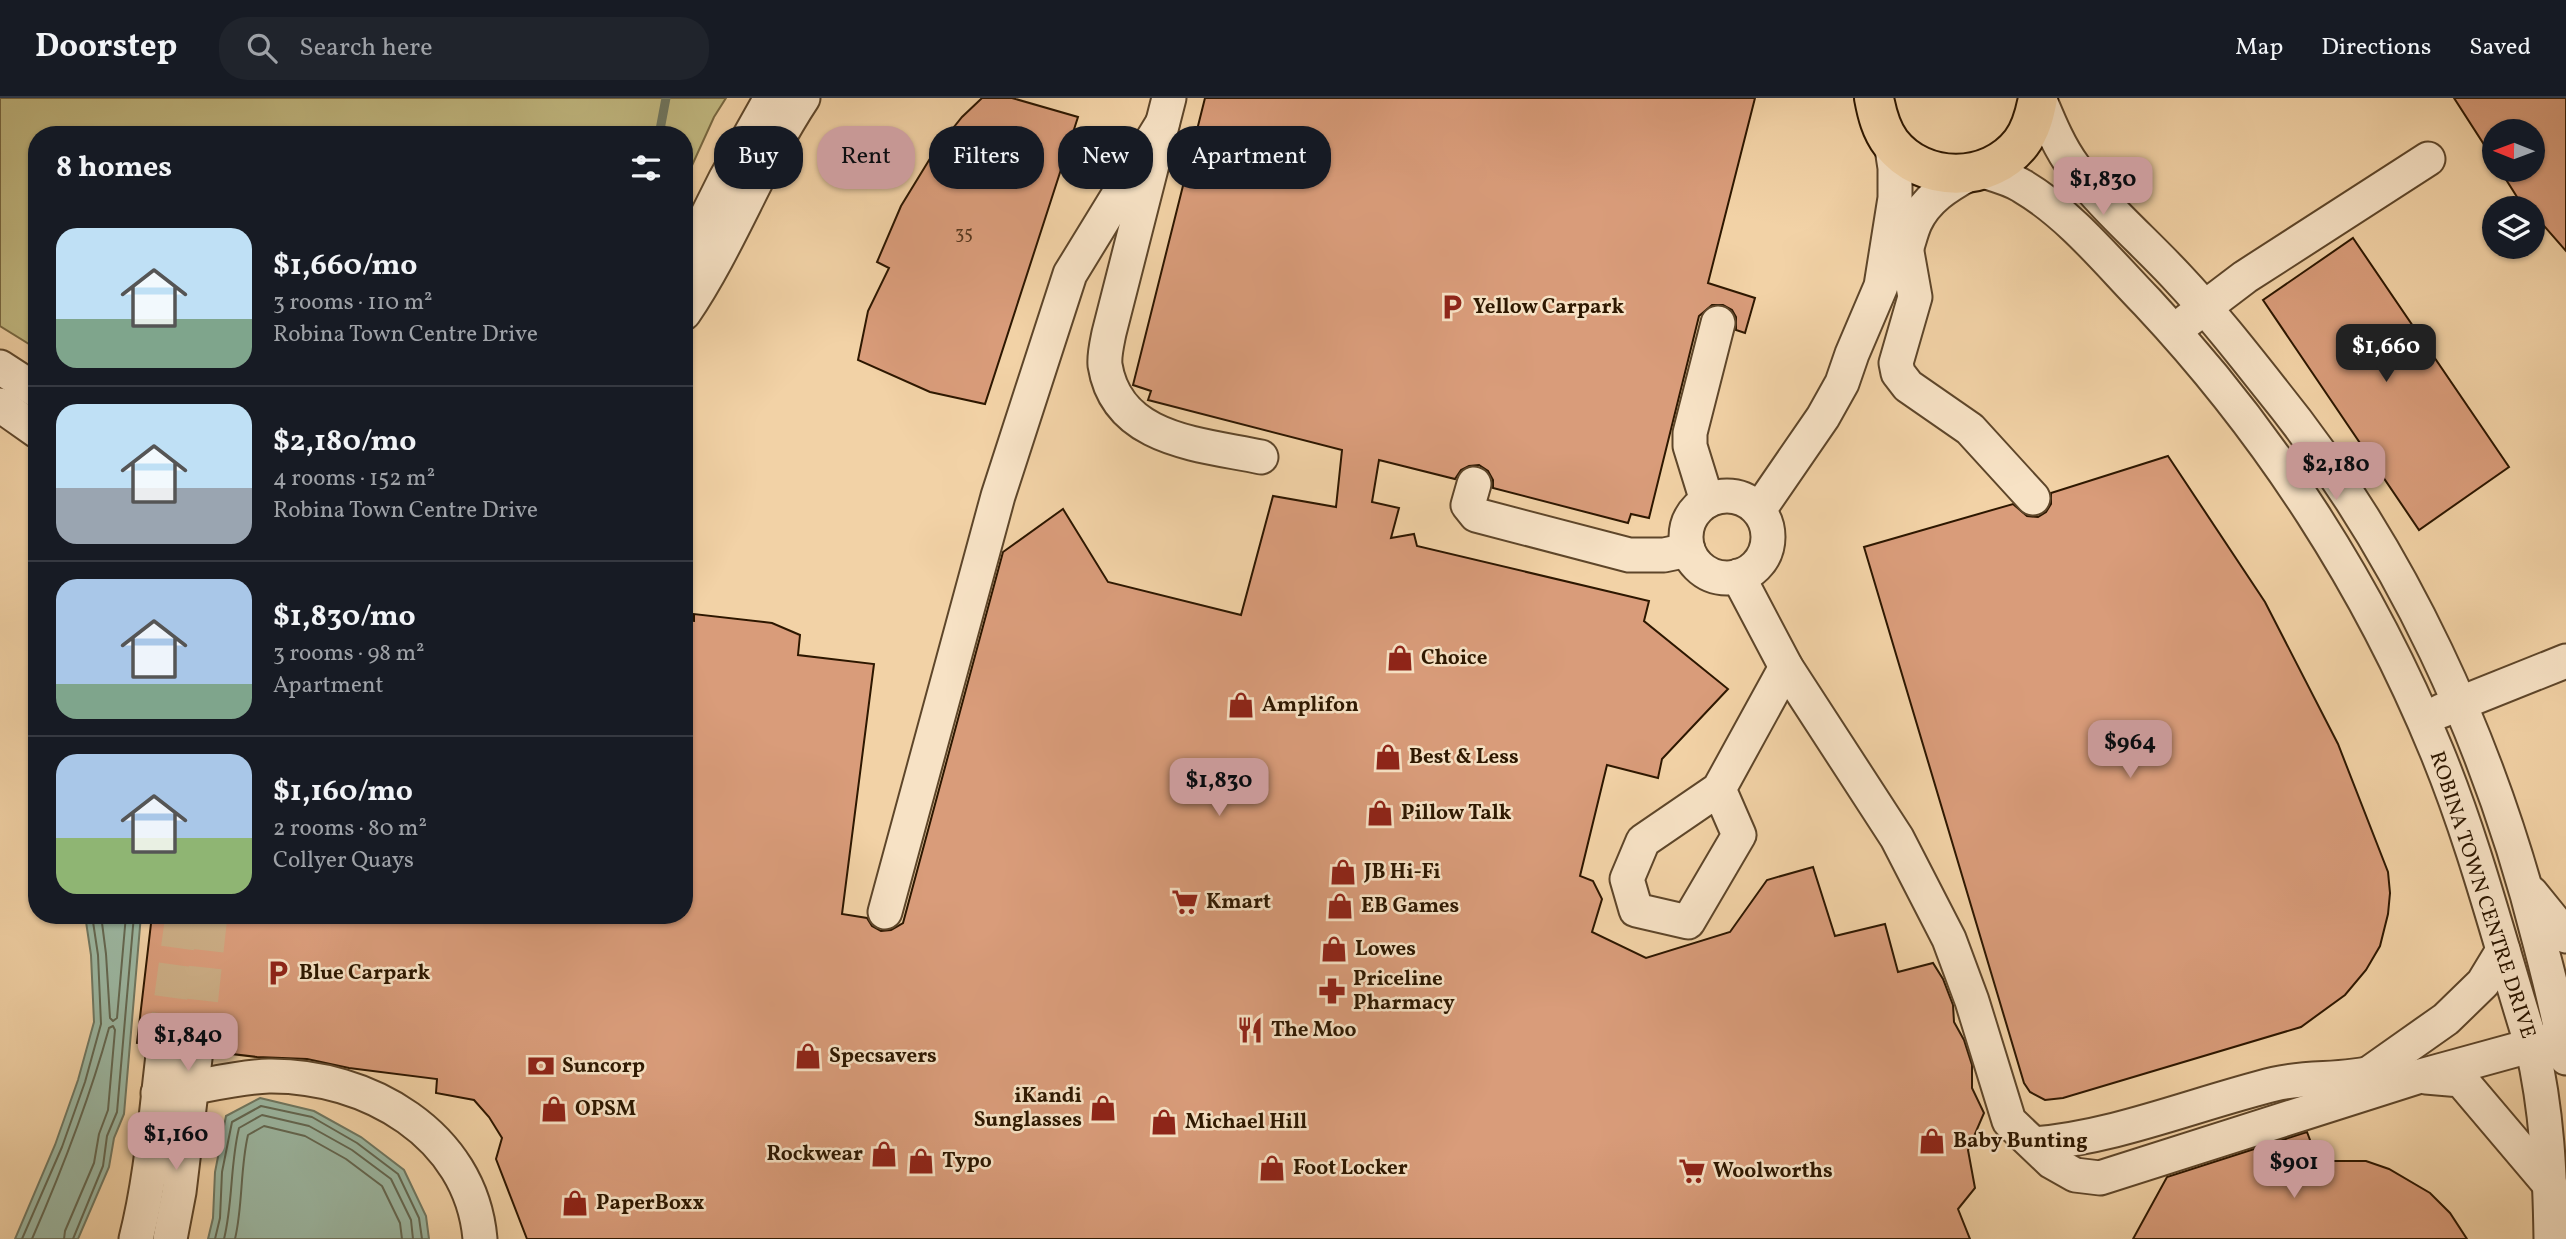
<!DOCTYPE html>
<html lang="en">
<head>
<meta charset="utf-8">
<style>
  body { margin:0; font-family:Vollkorn,serif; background:#20242c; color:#f1f3f6; height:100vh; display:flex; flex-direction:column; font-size:26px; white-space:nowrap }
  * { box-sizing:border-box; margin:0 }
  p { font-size:23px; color:#9ea1a6 }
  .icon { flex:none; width:38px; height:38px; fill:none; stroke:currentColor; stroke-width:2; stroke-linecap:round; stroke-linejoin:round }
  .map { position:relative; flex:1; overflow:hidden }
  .sheet { position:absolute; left:28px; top:28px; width:665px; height:798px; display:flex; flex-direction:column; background:#171b24; border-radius:28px; box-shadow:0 2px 5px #0004 }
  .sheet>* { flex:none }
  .top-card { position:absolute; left:714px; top:28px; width:665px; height:63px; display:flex; gap:14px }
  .needle { width:46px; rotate:271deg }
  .controls { position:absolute; left:2482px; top:21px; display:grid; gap:14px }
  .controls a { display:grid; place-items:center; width:63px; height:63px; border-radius:50%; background:#171b24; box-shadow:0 2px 5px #0004; font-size:35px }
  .price { position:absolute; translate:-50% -60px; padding:0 16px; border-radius:14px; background:#c59692; color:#111; font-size:23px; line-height:46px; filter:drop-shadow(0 2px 4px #0008) }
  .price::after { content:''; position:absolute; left:50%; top:42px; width:21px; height:16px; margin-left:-10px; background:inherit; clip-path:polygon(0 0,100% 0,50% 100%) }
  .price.current { background:#222; color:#fff }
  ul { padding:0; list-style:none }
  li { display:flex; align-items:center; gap:21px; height:175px; padding:0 28px }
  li+li { border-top:2px solid #363941 }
  li span { display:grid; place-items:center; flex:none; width:196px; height:140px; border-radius:21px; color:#555 }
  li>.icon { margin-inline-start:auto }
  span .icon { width:84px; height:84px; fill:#fffc; stroke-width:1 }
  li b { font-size:30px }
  h2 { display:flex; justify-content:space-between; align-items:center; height:84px; padding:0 28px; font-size:30px }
  .pill { padding:0 24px; border-radius:28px; background:#171b24; box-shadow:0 2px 5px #0004; font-size:24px; line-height:63px }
  .pill.current { background:#c59692; color:#111 }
  header { display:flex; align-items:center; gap:42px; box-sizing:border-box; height:98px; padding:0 35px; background:#171b24; border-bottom:2px solid #363941 }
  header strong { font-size:33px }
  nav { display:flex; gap:38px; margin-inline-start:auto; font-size:24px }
  .search { width:490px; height:63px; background:#20242c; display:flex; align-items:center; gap:18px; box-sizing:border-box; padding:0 24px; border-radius:28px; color:#9ea1a6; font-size:26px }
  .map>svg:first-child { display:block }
</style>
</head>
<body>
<header>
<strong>Doorstep</strong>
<div class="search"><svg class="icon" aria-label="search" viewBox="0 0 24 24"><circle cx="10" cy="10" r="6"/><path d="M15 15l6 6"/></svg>Search here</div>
<nav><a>Map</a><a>Directions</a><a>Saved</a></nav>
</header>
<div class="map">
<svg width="2566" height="1141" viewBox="0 0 2566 1141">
  <rect width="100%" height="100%" fill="#f2d2a6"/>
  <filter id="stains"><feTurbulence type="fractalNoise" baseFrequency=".00286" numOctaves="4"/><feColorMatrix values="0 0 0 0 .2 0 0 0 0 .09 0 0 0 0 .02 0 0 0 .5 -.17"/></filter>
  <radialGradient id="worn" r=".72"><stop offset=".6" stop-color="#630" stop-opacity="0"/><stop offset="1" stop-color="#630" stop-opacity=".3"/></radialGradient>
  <path fill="#c2ba82" stroke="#786841" stroke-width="2" d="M0 0H726L714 19 684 85V37H37V251L0 228Z"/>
  <g fill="#9cb8a3" stroke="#707862" stroke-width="2">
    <path d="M85 817H141L124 1016 114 1040 109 1069 78 1141H15L55 1047 78 982 94 924 91 857Z"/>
    <path d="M260 1000 314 1013 361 1039 404 1072 426 1118 429 1141H208L213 1120 215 1074 226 1018Z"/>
  </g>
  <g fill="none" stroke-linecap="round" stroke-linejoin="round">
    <g stroke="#646852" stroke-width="2">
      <path d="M101 817 106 856 110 920 113 923 117 920 126 817"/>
      <path d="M22 1141 62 1049 85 984 101 926 98 857 92 817"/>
      <path d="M32 1141C62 1072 89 1003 109 930L113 928 115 932 108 1012 99 1036 94 1065 65 1133 64 1141"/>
      <path d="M73 1141 103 1068 107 1038 117 1014 134 817"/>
      <path d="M215 1141 220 1120 222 1074 232 1024 261 1008 312 1019 357 1045 398 1076 419 1120 422 1141"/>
      <path d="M224 1141C233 1105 230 1067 239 1030L262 1017 309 1028 352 1052 391 1081 411 1122 413 1141"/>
      <path d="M235 1141C243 1107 240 1071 248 1037L264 1028 305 1038 346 1061 382 1088 400 1125 402 1141"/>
    </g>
    <path stroke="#707862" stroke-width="9" d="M659 37 666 0"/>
  </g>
  <g fill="#d99c7a" stroke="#2d1700" stroke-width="2">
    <path d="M982 0H1012L1078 19 985 306 930 294 858 262 868 213 889 170 877 164 901 108 934 54 962 19Z"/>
    <path d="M1205 0H1755L1708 185 1755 200 1745 235 1736 232V219L1732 212 1723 207H1712L1699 218 1649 420 1631 416 1628 425 1493 390V382L1488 373 1479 367 1469 368 1461 372 1455 381 1379 362 1372 404 1399 410 1391 440 1414 436 1417 448 1649 503 1644 523 1728 591 1662 661 1658 680 1607 667 1580 778 1593 783 1602 801 1592 834 1646 860 1730 834 1767 782 1813 769 1835 838 1885 826 1898 874 1933 865 1943 881 1953 907 1954 924 1964 942 1972 967V990L1984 1015 1968 1052 1975 1090 1958 1111 1970 1141H527L496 1061 502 1040 489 1019 474 1002 436 995 437 981 349 970 307 961 257 959 215 954 213 944 207 936 199 933 189 934 181 940 175 933 167 930 157 931 149 937 145 946 137 945 152 817H684V522L694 523V516L772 525 800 537 798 557 874 566 842 816 867 820 872 828 881 833 891 832 903 825 1003 454 1063 411 1108 484 1241 517 1273 398 1336 409 1342 352 1148 302 1151 293 1133 287Z"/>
    <path d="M2454 0H2566V153L2532 114V110L2527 108 2524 110 2500 72H2532V33H2494V62Z"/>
    <path d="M2353 140 2509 369 2419 432 2263 202Z"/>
    <path d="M2168 358 2265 504 2338 646 2388 774 2390 795 2388 816 2380 848 2366 872 2345 897 2301 929 2063 1000 2045 1002 2030 994 2024 985 1864 449 2013 406 2027 418 2038 419 2046 414 2051 406V395Z"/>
    <path d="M2307 1034 2318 1063H2366L2389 1071 2430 1095 2450 1115 2467 1141H2133L2167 1079Z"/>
  </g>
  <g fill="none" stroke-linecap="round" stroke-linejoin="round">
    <g stroke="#cbad85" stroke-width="33" stroke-dasharray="33 17" stroke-linecap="butt">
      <path d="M164 949 182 817"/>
      <path d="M196 952 211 817"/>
    </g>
    <g stroke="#5e462a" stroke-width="37">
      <g id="minor">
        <path d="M1169 0 1109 235C1107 245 1104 257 1105 267 1117 343 1200 346 1261 359"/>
        <path d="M2039 0C2049 24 2059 49 2074 69 2104 110 2144 143 2178 180 2211 215 2241 253 2271 291 2402 452 2490 645 2540 845 2550 883 2560 921 2566 960"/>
        <path d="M1983 73C1996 77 2011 81 2022 88 2071 117 2108 164 2147 204 2270 335 2369 488 2437 654 2476 749 2501 850 2532 948 2547 1012 2550 1076 2551 1141"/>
        <path d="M1907 154 1915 199 1896 265 1898 275 1908 288 1970 331 2033 400"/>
        <path d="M684 164 726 80 771 0"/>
        <path d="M1897 167C1909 152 1908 141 1915 125 1926 101 1947 88 1969 76"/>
        <path d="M684 215C730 147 758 68 803 0"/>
        <path d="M2187 223 2245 179 2428 61"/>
        <path d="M0 269 37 293"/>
        <path d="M0 307 37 333"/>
        <path d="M1474 386 1468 407 1476 417 1629 457H1664L1688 452"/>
        <circle cx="1727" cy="439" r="41"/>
        <path d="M1707 403 1690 348V335L1718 225"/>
        <path d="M1759 412 1823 319 1842 285 1852 256 1881 188 1895 100V70L1891 44"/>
        <path d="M1738 478 1786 569 1897 740 1949 841 1972 903 2009 1023 2052 1064 2075 1077 2100 1080 2417 979 2566 938"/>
        <path d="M2441 613 2566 563"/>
        <path d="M1719 691 1643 743 1627 781 1636 812 1688 824 1739 737 1719 691 1786 569"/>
        <path d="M2531 795 2566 838"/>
        <path d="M885 814 998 398 1070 176 1162 26"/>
        <path d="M2368 976 2446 921 2483 885 2503 852"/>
        <path d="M2426 979 2461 982 2550 1087"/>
        <path d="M158 995C195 991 232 979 269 978 367 977 471 1036 480 1141"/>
        <path d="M2034 1046C2117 1039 2194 1006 2275 986 2308 978 2343 983 2376 974"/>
        <path d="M136 1141C152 1078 156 1013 164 949"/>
        <path d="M170 1141 179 1094 196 952"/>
      </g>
    </g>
    <g stroke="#2d1700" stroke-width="42">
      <path id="major" d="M1874 0C1877 16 1881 32 1891 45 1923 86 1989 86 2021 45 2031 32 2035 16 2038 0"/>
    </g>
    <use href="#minor" stroke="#f7e2c5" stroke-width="33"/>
    <use href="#major" stroke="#f2d2a6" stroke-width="38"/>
  </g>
  <defs>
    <g id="parking-bare" transform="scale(2.1)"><path d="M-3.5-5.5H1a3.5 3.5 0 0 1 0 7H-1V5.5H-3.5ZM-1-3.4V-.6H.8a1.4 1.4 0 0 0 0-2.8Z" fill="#8f2418" stroke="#f7e2c5" stroke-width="2.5" paint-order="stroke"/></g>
    <g id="shop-bare" transform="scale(2.1)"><path d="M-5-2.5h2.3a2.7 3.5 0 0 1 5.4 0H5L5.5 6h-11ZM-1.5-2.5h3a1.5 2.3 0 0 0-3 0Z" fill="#8f2418" stroke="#f7e2c5" stroke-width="2.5" paint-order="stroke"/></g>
    <g id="supermarket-bare" transform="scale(2.1)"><path d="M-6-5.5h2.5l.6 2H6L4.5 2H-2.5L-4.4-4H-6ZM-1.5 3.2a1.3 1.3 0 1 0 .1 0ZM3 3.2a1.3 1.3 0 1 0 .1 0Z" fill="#8f2418" stroke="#f7e2c5" stroke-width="2.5" paint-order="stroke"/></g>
    <g id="pharmacy-bare" transform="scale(2.1)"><path d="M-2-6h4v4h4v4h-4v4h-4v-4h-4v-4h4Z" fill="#8f2418" stroke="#f7e2c5" stroke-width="2.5" paint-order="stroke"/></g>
    <g id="restaurant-bare" transform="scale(2.1)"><path d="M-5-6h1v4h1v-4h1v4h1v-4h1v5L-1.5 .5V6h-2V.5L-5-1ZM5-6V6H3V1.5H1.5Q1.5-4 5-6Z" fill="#8f2418" stroke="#f7e2c5" stroke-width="2.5" paint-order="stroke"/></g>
    <g id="bank-bare" transform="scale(2.1)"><path d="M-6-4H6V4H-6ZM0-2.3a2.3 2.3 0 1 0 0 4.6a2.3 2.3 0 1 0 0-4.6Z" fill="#8f2418" stroke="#f7e2c5" stroke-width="2.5" paint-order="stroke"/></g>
  </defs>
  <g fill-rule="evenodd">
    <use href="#parking-bare" x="1452" y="209"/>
    <use href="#shop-bare" x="1400" y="560"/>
    <use href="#shop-bare" x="1241" y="607"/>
    <use href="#shop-bare" x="1388" y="659"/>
    <use href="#shop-bare" x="1380" y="715"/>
    <use href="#shop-bare" x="1343" y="774"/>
    <use href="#supermarket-bare" x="1185" y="804"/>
    <use href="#shop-bare" x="1340" y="808"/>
    <use href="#shop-bare" x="1334" y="851"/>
    <use href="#parking-bare" x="278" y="875"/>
    <use href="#pharmacy-bare" x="1332" y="893"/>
    <use href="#restaurant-bare" x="1250" y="932"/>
    <use href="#shop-bare" x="808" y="958"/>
    <use href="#bank-bare" x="541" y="968"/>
    <use href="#shop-bare" x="1103" y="1010"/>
    <use href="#shop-bare" x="554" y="1011"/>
    <use href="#shop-bare" x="1164" y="1024"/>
    <use href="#shop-bare" x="1932" y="1043"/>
    <use href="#shop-bare" x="884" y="1056"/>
    <use href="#shop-bare" x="921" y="1063"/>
    <use href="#shop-bare" x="1272" y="1070"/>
    <use href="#supermarket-bare" x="1692" y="1073"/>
    <use href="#shop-bare" x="575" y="1105"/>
  </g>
  <g text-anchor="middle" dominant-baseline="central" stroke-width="5" stroke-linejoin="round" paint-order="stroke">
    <g font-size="18" fill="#58381e">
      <text x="964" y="136">35</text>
    </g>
    <g font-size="21" font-weight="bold" fill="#2d1700" stroke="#f7e2c5" text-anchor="start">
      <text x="1473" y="209">Yellow Carpark</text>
      <text x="1421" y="560">Choice</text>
      <text x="1262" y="607">Amplifon</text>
      <text x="1409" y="659">Best &amp; Less</text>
      <text x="1401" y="715">Pillow Talk</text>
      <text x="1364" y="774">JB Hi-Fi</text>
      <text x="1206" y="804">Kmart</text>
      <text x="1361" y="808">EB Games</text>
      <text x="1355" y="851">Lowes</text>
      <text x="299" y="875">Blue Carpark</text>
      <text x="1353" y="881">Priceline<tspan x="1353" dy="24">Pharmacy</tspan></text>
      <text x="1271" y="932">The Moo</text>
      <text x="829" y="958">Specsavers</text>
      <text x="562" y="968">Suncorp</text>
      <text x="1082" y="998" text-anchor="end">iKandi<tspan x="1082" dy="24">Sunglasses</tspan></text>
      <text x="575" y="1011">OPSM</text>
      <text x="1185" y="1024">Michael Hill</text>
      <text x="1953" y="1043">Baby Bunting</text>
      <text x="863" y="1056" text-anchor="end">Rockwear</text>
      <text x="942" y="1063">Typo</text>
      <text x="1293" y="1070">Foot Locker</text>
      <text x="1713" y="1073">Woolworths</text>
      <text x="596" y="1105">PaperBoxx</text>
    </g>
    <g font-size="21" fill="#2d1700" stroke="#f7e2c5">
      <text transform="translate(2482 797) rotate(72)">ROBINA TOWN CENTRE DRIVE</text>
    </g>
  </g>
  <rect width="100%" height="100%" filter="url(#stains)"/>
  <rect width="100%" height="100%" fill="url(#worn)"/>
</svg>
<div class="controls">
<a><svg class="needle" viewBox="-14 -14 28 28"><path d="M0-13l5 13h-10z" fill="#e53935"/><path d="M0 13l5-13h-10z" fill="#9ea1a6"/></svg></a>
<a><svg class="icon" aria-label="layers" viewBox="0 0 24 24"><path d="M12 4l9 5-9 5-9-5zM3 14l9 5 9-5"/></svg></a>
</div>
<b class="price" style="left:2103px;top:119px">$1,830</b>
<b class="price current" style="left:2386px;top:286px">$1,660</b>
<b class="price" style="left:2336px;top:404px">$2,180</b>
<b class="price" style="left:2130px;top:682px">$964</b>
<b class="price" style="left:1219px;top:720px">$1,830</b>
<b class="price" style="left:188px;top:975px">$1,840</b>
<b class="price" style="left:176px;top:1074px">$1,160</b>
<b class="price" style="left:2294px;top:1102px">$901</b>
<div class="top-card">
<a class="pill">Buy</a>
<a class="pill current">Rent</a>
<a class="pill">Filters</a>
<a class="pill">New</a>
<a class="pill">Apartment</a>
</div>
<section class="sheet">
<h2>8 homes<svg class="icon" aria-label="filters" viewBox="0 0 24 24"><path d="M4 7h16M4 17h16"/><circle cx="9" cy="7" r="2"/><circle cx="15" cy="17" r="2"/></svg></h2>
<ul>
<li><span style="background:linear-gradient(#bfe0f5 65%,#7fa58c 0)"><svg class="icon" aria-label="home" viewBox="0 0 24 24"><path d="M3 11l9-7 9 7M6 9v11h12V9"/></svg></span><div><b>$1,660/mo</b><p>3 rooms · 110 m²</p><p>Robina Town Centre Drive</p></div></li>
<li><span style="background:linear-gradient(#bfe0f5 60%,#9aa5b1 0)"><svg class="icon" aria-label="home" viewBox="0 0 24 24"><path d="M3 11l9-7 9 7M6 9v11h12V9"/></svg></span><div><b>$2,180/mo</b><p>4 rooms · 152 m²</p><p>Robina Town Centre Drive</p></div></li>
<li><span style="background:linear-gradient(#a9c7e8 75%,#7fa58c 0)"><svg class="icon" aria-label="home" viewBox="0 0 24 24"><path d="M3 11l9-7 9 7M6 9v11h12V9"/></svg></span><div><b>$1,830/mo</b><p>3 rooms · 98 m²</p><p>Apartment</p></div></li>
<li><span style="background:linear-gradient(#a9c7e8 60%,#8fb573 0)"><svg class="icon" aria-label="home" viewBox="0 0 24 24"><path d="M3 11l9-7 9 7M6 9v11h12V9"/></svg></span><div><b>$1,160/mo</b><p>2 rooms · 80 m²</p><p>Collyer Quays</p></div></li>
</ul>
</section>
</div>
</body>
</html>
